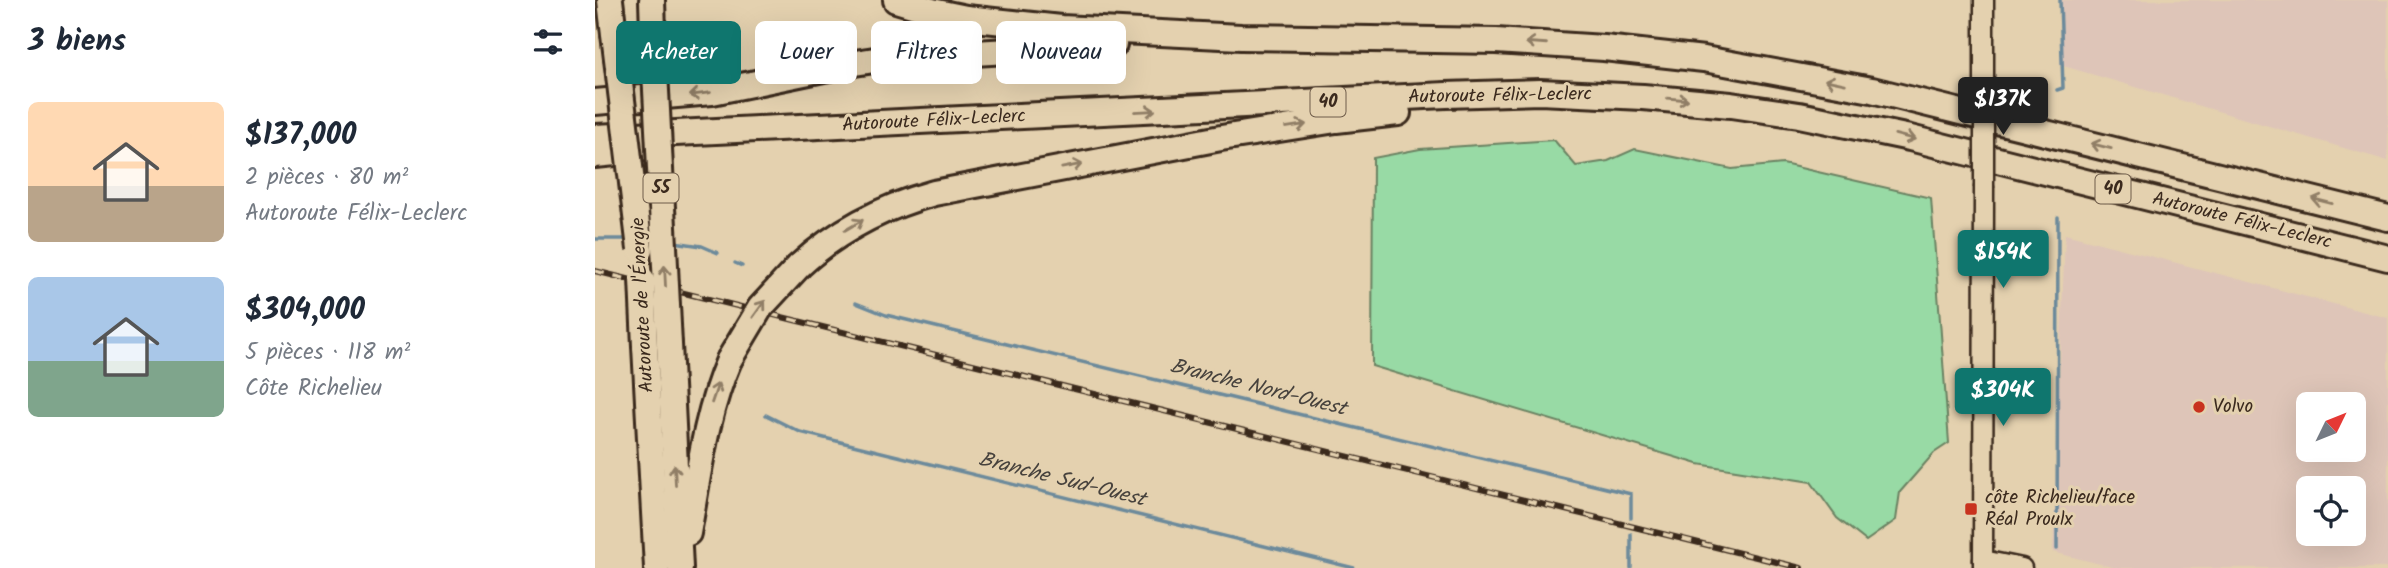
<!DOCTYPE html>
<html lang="fr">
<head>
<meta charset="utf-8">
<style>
  body { margin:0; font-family:Kalam,sans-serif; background:#f6f6f7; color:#1f2937; height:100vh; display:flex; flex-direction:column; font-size:26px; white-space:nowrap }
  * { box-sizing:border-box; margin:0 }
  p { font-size:23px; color:#747a83 }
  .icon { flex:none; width:38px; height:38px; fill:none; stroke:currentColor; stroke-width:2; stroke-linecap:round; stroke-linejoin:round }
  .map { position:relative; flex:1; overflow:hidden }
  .drawer { display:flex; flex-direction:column; background:#fff; width:595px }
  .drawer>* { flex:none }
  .hud { position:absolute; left:21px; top:21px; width:665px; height:63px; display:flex; gap:14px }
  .needle { width:46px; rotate:47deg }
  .controls { position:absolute; left:1701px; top:392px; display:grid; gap:14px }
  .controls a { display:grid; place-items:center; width:70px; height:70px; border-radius:10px; background:#fff; box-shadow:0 7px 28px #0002; font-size:35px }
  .price { position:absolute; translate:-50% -60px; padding:0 16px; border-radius:7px; background:#0f766e; color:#fff; font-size:23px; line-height:46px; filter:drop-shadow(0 2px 4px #0008) }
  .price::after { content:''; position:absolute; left:50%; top:42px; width:21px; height:16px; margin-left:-10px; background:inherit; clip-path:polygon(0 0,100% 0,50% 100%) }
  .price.on { background:#222; color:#fff }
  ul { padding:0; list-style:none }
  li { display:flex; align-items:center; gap:21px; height:175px; padding:0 28px }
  li span { display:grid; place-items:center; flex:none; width:196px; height:140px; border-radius:10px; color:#555 }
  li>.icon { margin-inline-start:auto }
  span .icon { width:84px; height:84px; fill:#fffc; stroke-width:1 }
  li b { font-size:30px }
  h2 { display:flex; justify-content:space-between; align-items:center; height:84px; padding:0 28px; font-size:30px }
  .chip { padding:0 24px; border-radius:10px; background:#fff; box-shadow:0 7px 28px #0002; font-size:24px; line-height:63px }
  .chip.on { background:#0f766e; color:#fff }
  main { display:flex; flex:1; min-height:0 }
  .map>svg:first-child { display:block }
</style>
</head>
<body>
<main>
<section class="drawer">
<h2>3 biens<svg class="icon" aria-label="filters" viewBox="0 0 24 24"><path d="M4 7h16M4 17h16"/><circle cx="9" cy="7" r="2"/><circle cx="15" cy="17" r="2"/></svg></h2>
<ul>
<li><span style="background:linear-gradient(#ffd9b3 60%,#b9a48a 0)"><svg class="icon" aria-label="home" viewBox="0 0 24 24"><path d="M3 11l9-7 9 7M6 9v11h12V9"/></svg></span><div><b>$137,000</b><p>2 pièces · 80 m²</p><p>Autoroute Félix-Leclerc</p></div></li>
<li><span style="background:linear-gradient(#a9c7e8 60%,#7fa58c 0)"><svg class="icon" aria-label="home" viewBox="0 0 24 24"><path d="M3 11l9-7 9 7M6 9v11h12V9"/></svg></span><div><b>$304,000</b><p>5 pièces · 118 m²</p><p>Côte Richelieu</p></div></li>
</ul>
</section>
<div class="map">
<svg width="1793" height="568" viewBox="0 0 1793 568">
  <rect width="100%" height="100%" fill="#e4d1af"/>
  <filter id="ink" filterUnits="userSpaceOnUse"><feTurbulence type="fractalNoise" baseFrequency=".0143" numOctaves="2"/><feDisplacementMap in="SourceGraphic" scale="14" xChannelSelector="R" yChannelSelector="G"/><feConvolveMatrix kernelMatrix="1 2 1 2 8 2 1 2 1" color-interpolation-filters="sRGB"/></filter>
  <g filter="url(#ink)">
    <g fill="#dec5b8" fill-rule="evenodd">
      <path d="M1465 0H1793V161L1465 65Z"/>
      <path d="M1470 234 1793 318V568H1521L1458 552ZM1759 404V450H1713V404ZM1759 488V534H1713V488Z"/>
    </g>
    <path fill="#98daa5" stroke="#6a8262" stroke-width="2" d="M959 140 981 166 1013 161 1040 149 1137 169 1188 164 1336 198 1354 443 1339 453 1305 492 1301 520 1271 541 1242 518 1216 482 1103 464 777 366 778 158 825 149Z"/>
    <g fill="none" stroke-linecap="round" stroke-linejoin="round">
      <g stroke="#6c8a9b" stroke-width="3.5">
        <path d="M1462 90 1468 88 1465 0"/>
        <path d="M0 239H36"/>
        <path d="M79 242 107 246 123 253"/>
        <path d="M140 263 147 266"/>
        <path d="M261 303 291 315 1036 494V518"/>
        <path d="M171 415 205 432 759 568"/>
        <path d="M1462 549 1463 217"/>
        <path d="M1036 568V534"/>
      </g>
      <g stroke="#3b2a1e" stroke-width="23">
        <g id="secondary">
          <path d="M1389 0V86"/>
          <path d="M1388 560 1427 568"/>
          <path d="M1388 568 1389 188"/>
        </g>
      </g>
      <g stroke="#3b2a1e" stroke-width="30">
        <g id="highway">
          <path d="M15 0 19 34"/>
          <path d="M57 0 58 32"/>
          <path d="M301 0 337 11 371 18 466 28 646 37 901 41 1009 48 1109 59 1277 90 1793 218"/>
          <path d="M0 102 117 92 253 64 293 58 519 45"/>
          <path d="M0 137 851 95 945 92 1048 97 1136 105 1204 115 1315 138 1793 258"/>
          <path d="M0 155 41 151"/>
          <path d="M204 266C243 230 288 207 339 193L626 138 741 120 803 113"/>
          <path d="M74 344 85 568"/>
          <path d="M50 346 62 568"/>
          <path d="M93 533C104 474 110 416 134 360"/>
        </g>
      </g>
      <use href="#secondary" stroke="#e4d1af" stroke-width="18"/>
      <use href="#highway" stroke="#e4d1af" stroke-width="24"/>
      <g stroke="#3b2a1e" stroke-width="6">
        <path id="rail" d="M0 271 1206 568"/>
      </g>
      <use href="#rail" stroke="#e4d1af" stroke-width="3.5" stroke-dasharray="10" stroke-linecap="butt"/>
      <g stroke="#3b2a1e" stroke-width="23" stroke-linecap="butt">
        <path id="secondary-bridge" d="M1389 188V86"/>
      </g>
      <g stroke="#3b2a1e" stroke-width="30" stroke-linecap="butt">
        <g id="highway-bridge">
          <path d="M58 32 74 344"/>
          <path d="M19 34 45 249"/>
          <path d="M47 279 50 346"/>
          <path d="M134 360 165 308 204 266"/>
        </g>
      </g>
      <use href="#secondary-bridge" stroke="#e4d1af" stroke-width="18"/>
      <use href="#highway-bridge" stroke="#e4d1af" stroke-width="24"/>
    </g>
    <defs><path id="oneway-shaft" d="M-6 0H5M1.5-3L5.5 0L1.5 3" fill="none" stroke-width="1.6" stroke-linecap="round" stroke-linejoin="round" transform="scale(1.75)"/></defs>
    <g stroke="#907e66">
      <use href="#oneway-shaft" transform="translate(941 43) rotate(-176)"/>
      <use href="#oneway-shaft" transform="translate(1240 82) rotate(-168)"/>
      <use href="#oneway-shaft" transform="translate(105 94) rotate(172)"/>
      <use href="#oneway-shaft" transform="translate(1083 99) rotate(5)"/>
      <use href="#oneway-shaft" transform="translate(550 111) rotate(-3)"/>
      <use href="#oneway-shaft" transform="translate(701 126) rotate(-9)"/>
      <use href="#oneway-shaft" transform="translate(1310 137) rotate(14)"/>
      <use href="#oneway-shaft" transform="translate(1506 146) rotate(-166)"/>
      <use href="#oneway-shaft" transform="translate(477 166) rotate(-11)"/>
      <use href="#oneway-shaft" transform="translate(1727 201) rotate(-166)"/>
      <use href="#oneway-shaft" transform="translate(259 225) rotate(-30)"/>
      <use href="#oneway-shaft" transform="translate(70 276) rotate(-93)"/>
      <use href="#oneway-shaft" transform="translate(164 309) rotate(-54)"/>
      <use href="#oneway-shaft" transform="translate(120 393) rotate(-71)"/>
      <use href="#oneway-shaft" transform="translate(80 475) rotate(-93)"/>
    </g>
  </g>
  <g fill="#c8321e" stroke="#e4d1af" stroke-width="2.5">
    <circle cx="1604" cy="407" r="7"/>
    <rect x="1369" y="502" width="14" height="14" rx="3.5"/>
  </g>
  <g text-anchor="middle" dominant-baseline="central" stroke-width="6" stroke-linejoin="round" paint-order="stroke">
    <g fill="#e4d1af" stroke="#6e5c4a" stroke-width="2">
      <rect x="715.5" y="87.5" width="35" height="29" rx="5"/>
      <rect x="48.5" y="173.5" width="35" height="29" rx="5"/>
      <rect x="1500.5" y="174.5" width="35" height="29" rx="5"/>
    </g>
    <g font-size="18" font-weight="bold" fill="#3b2a1e">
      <text x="733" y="102">40</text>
      <text x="66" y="188">55</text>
      <text x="1518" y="189">40</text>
    </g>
    <g font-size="19" fill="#3b2a1e" stroke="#e4d1af">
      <text transform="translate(905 96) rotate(-1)">Autoroute Félix-Leclerc</text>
      <text transform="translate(339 121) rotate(-3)">Autoroute Félix-Leclerc</text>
      <text transform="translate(1647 221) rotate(14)">Autoroute Félix-Leclerc</text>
      <text transform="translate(48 305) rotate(-93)">Autoroute de l'Énergie</text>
    </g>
    <g font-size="19" fill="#3b2a1e" stroke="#e4d1af" text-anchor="start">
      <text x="1618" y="407">Volvo</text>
      <text x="1390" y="498">côte Richelieu/face<tspan x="1390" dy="22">Réal Proulx</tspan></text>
    </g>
    <g font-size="21" font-style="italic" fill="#47423d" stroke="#e4d1af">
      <text transform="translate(663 388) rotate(14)">Branche Nord-Ouest</text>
      <text transform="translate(467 480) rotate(14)">Branche Sud-Ouest</text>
    </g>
  </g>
</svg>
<div class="controls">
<a><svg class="needle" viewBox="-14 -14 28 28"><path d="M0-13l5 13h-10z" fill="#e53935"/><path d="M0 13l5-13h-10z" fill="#747a83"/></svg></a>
<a><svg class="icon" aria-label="locate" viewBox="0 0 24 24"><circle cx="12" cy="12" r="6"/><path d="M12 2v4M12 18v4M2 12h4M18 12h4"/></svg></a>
</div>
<b class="price on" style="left:1408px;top:137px">$137K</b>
<b class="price" style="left:1408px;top:290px">$154K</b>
<b class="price" style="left:1408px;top:428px">$304K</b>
<div class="hud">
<a class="chip on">Acheter</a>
<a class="chip">Louer</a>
<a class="chip">Filtres</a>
<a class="chip">Nouveau</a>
</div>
</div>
</main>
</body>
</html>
